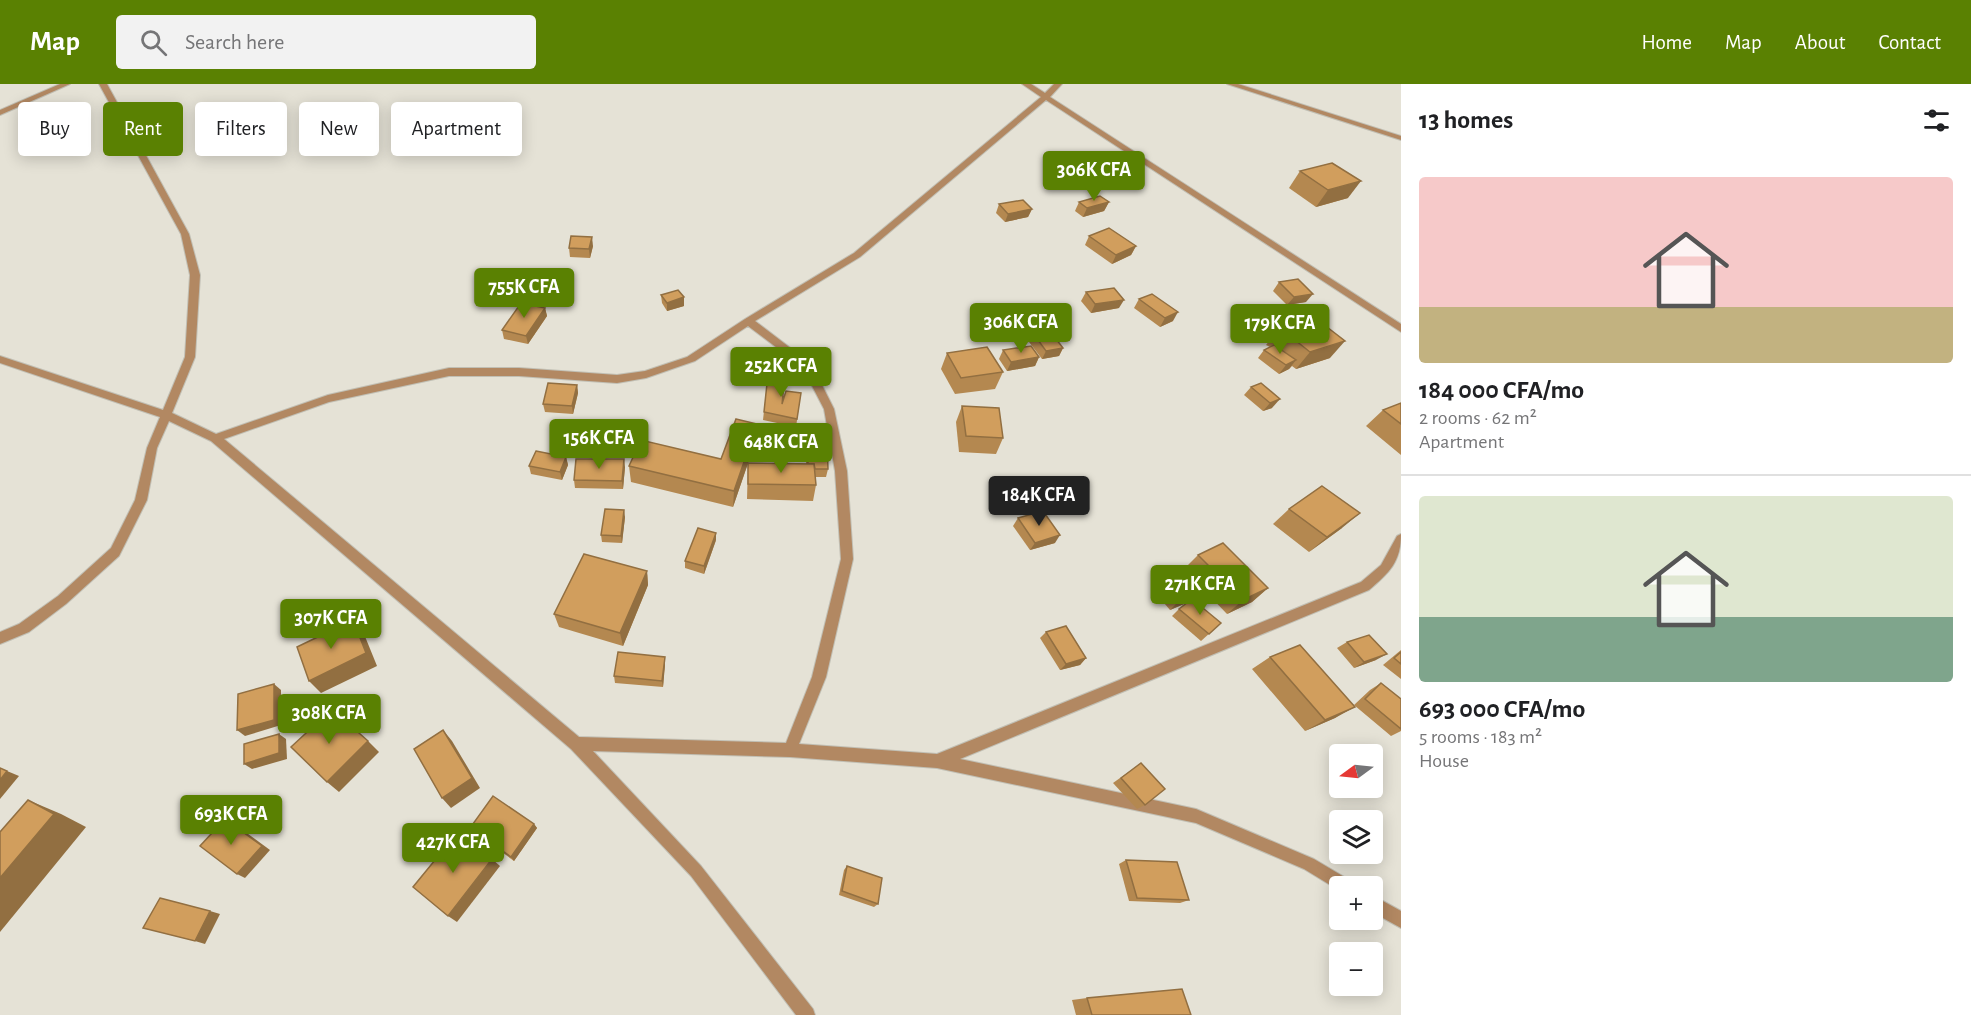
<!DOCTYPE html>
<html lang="en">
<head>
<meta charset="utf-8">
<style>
  body { margin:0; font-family:"Alegreya Sans",sans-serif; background:#f2f2f2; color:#202124; height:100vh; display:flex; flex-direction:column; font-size:22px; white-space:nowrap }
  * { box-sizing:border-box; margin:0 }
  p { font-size:20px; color:#757577 }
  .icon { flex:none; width:33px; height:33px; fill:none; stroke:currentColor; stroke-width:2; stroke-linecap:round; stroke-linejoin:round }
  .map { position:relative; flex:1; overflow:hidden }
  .details { display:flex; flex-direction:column; background:#fff; width:570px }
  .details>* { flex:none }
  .banner { position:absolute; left:18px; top:18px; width:570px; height:54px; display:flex; gap:12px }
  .needle { width:39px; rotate:255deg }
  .fabs { position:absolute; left:1329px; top:660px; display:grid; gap:12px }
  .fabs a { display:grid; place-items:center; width:54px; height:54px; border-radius:6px; background:#fff; box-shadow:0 3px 15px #0003; font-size:30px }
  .price { position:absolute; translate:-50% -51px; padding:0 14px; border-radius:6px; background:#5a8102; color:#fff; font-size:20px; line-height:39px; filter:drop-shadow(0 2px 3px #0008) }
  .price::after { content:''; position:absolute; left:50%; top:36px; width:18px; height:14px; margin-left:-9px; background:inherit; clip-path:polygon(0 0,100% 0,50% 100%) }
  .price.selected { background:#222; color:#fff }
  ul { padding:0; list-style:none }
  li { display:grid; align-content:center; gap:12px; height:318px; padding:0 18px }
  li+li { border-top:2px solid #e0e0e0 }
  li span { display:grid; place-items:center; height:186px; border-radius:6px; color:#555 }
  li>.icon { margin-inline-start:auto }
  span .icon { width:108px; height:108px; fill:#fffc; stroke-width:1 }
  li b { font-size:26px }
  h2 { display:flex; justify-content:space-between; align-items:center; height:72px; padding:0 18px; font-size:26px }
  .chip { padding:0 21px; border-radius:6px; background:#fff; box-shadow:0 3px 15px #0003; font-size:21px; line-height:54px }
  .chip.selected { background:#5a8102; color:#fff }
  header { display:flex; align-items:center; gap:36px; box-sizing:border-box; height:84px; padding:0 30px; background:#5a8102; color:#fff }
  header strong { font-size:28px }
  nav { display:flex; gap:33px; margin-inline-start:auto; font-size:21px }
  .search { width:420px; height:54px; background:#f2f2f2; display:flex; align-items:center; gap:15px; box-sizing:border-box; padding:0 21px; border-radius:6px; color:#757577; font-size:22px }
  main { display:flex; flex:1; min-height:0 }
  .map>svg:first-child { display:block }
</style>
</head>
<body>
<header>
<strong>Map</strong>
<div class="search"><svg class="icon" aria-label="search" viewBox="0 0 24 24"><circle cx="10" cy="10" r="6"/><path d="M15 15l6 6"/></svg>Search here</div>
<nav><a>Home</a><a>Map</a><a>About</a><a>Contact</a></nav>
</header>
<main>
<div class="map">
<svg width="1401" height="931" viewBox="0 0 1401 931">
  <rect width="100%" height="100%" fill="#e5e2d6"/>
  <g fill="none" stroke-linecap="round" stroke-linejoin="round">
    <g stroke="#c1bfb4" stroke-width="2">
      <g id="street">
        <path d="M60 0H70L0 31V26Z"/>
        <path d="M99 0H107L189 150 200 191 195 273 172 329 216 350 328 311 449 284H519L617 291 645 287 687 273 745 235 854 169 1041 13 1022 0H1031L1045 9 1054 0H1062L1050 13 1401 240V248L1046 16 860 173 755 237 801 272 819 295 834 325 847 387 853 475 826 593 799 660 937 670 1361 498 1381 481 1397 452 1401 450C1401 478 1389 489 1369 506L960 675 1196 725 1314 775 1351 797 1354 802H1340V807L1304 785 1196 739 937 684 790 673 593 667 701 782 813 925 815 931H796L691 792 571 665 211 357 169 337 157 364 147 416 119 472 66 520 29 548 0 560V548L19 540 58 512 111 464 135 416 147 364 160 333 0 279V272L163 326 185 273 190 191 181 150ZM748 242 793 276 811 300 824 325 835 387 841 475 812 593 786 659 579 653 224 355 329 318 449 292H519L617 299 646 294 695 277Z"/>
        <path d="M1227 0H1238L1401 52V56Z"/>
        <path d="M1372 811 1401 827V844L1372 828Z"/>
      </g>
    </g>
    <use href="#street" fill="#b28862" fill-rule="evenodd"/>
  </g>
  <g fill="#b48850">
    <path d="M1300 87 1348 114 1316 123 1289 104Z"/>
    <path d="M1079 118H1109L1104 127 1083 133 1075 127Z"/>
    <path d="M999 120 1032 125 1028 133 1005 138 996 129Z"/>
    <path d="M1089 152 1136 162 1131 171 1112 180 1085 161Z"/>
    <path d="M593 162 590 174 570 173 569 164Z"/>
    <path d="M1279 198 1306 218 1287 221 1273 207Z"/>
    <path d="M1086 208 1119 224 1091 229 1081 217Z"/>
    <path d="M661 211 684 213V222L667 227 662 219Z"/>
    <path d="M1139 215 1173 237 1160 243 1134 224Z"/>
    <path d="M545 224 547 232 528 260 504 255 502 246Z"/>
    <path d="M1280 244 1330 274 1296 285 1292 282 1289 285 1279 290 1258 274 1264 266 1270 263 1266 261Z"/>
    <path d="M1030 245 1063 264 1059 272 1042 275 1026 254Z"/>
    <path d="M1003 266 1039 273 1035 282 1007 287 999 275Z"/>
    <path d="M947 269 1003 288 995 305 955 310 941 285Z"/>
    <path d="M768 290 782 320 801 309 796 343 763 336Z"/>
    <path d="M1261 299 1272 324 1263 327 1244 311 1251 303Z"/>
    <path d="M577 301 578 309 573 330 545 328 543 320Z"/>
    <path d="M1401 319V371L1366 342 1383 326Z"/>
    <path d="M962 322 1003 354 996 370 959 368 956 338Z"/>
    <path d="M757 340 756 356 748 379 806 380V368L807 360 828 385 826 393H815L816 401 813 417 747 415 748 379 733 423 631 398 629 382 721 375Z"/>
    <path d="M795 360 791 378 763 373 764 365Z"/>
    <path d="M566 373 568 381 562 396 531 390 529 382Z"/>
    <path d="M625 383 623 405 575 404 574 396Z"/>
    <path d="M1289 425 1342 444 1309 468 1273 440Z"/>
    <path d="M625 433 622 459 602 458 601 451Z"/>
    <path d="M1018 434 1055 459 1030 466 1013 442Z"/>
    <path d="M716 456 704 490 685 484V477Z"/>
    <path d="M1198 471 1268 504 1252 518 1227 530 1184 485Z"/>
    <path d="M647 487 648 501 623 562 559 543 554 530Z"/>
    <path d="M1159 498 1191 513 1184 520 1170 526 1153 506Z"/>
    <path d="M1179 525 1221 539 1201 557 1172 532Z"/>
    <path d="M1046 548 1086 574 1080 581 1060 586 1040 554Z"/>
    <path d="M1347 558 1376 576 1354 584 1337 564Z"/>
    <path d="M1401 566V595L1383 581Z"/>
    <path d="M1270 573 1354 621 1370 606 1381 599 1401 615V647L1391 652 1354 621 1335 634 1305 647 1252 585Z"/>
    <path d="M665 580 663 603 615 599 614 592Z"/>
    <path d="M1141 679 1145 721 1137 725 1113 699Z"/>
    <path d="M534 740 537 744 514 777 474 748 470 744Z"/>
    <path d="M1126 776 1189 816 1180 819 1129 817 1119 780Z"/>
    <path d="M847 782 878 820 874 823 839 811 844 786Z"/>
    <path d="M1087 914 1191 931H1076L1072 916Z"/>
  </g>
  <g fill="#926f41">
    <path d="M1361 97 1348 114 1316 123 1328 106Z"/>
    <path d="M1109 118 1104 127 1083 133 1087 124Z"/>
    <path d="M1032 125 1028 133 1005 138 1008 130Z"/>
    <path d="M592 153 593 162 590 174 589 165Z"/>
    <path d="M1136 162 1131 171 1112 180 1116 171Z"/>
    <path d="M1313 210 1306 218 1287 221 1294 213Z"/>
    <path d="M684 213V222L667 227V219Z"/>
    <path d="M1124 216 1119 224 1091 229 1095 220Z"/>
    <path d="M545 224 547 232 528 260 526 252Z"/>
    <path d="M1178 228 1173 237 1160 243 1165 234Z"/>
    <path d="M1345 257 1330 274 1296 285 1310 268Z"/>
    <path d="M1063 264 1059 272 1042 275 1046 267Z"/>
    <path d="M1039 273 1035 282 1007 287 1011 278Z"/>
    <path d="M1296 276 1289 285 1279 290 1286 281Z"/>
    <path d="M577 301 578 309 573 330 572 322Z"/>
    <path d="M1280 315 1272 324 1263 327 1270 319Z"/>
    <path d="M757 340 756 356 733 423 734 407Z"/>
    <path d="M566 373 568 381 562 396 560 388Z"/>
    <path d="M624 375 625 383 623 405 622 397Z"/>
    <path d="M624 426 625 433 622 459 621 452Z"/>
    <path d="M1360 429 1342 444 1309 468 1327 453Z"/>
    <path d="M716 449V456L704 490V482Z"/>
    <path d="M1060 451 1055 459 1030 466 1035 459Z"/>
    <path d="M647 487 648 501 623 562 620 549Z"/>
    <path d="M1268 504 1252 518 1227 530 1243 516Z"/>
    <path d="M1191 513 1184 520 1170 526 1177 519Z"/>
    <path d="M353 536 364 550 377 582 321 609 309 597Z"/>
    <path d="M1387 570 1376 576 1354 584 1364 578Z"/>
    <path d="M665 573V580L663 603 662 597Z"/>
    <path d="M1086 574 1080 581 1060 586 1066 580Z"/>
    <path d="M274 600 281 606V641L245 652 237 646Z"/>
    <path d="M1355 623 1335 634 1305 647 1325 636Z"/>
    <path d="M443 646 452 657 480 704 451 724 442 714Z"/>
    <path d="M279 650 286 655 287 675 252 685 244 680Z"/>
    <path d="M368 657 379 668 339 708 327 698Z"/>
    <path d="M7 687 19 692 0 715V696Z"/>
    <path d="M28 716 61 730 86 743 0 848V794Z"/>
    <path d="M225 735 233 739 270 766 245 794 237 790Z"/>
    <path d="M534 740 537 744 514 777 511 773Z"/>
    <path d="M492 775 500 782 457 838 448 832Z"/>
    <path d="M210 827 220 830 205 860 195 857Z"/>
  </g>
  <g fill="#d19e5d" stroke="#926f41" stroke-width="1.5">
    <path d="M1332 79 1361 97 1328 106 1300 87Z"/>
    <path d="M1100 112 1109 118 1087 124 1079 118Z"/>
    <path d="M1023 116 1032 125 1008 130 999 120Z"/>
    <path d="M1109 144 1136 162 1116 171 1089 152Z"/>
    <path d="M571 152 592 153 589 165 569 164Z"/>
    <path d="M1298 195 1313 210 1294 213 1279 198Z"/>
    <path d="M1114 204 1124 216 1095 220 1086 208Z"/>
    <path d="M678 206 684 213 667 219 661 211Z"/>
    <path d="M1152 210 1178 228 1165 234 1139 215Z"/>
    <path d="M521 219 545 224 526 252 502 246Z"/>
    <path d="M1314 233 1345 257 1310 268 1280 244Z"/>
    <path d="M1046 242 1063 264 1046 267 1030 245Z"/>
    <path d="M1274 261 1296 276 1286 281 1264 266Z"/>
    <path d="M1031 262 1039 273 1011 278 1003 266Z"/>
    <path d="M987 263 1003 288 961 294 947 269Z"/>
    <path d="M768 290 785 292 782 320 786 307 801 309 797 335 764 328Z"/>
    <path d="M548 299 577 301 572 322 543 320Z"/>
    <path d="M1261 299 1280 315 1270 319 1251 303Z"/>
    <path d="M1401 319V340L1383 326Z"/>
    <path d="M962 322 999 324 1003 354 966 352Z"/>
    <path d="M736 335 757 340 734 407 629 382 641 356 721 375Z"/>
    <path d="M768 347 796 352 792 370 764 365Z"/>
    <path d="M807 360H827L828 385H815L814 380H808Z"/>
    <path d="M536 367 566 373 560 388 529 382Z"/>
    <path d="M576 375H624L622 397 574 396Z"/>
    <path d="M748 379 814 380 816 401 748 400Z"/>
    <path d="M1322 402 1360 429 1327 453 1289 425Z"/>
    <path d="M605 425 624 426 621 452 601 451Z"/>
    <path d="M1043 427 1060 451 1035 459 1018 434Z"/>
    <path d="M698 444 716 449 704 482 685 477Z"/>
    <path d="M1223 459 1268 504 1243 516 1198 471Z"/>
    <path d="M584 470 647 487 620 549 554 530Z"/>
    <path d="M1174 493 1191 513 1177 519 1159 498Z"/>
    <path d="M1192 515 1221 539 1209 550 1179 525Z"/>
    <path d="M353 536 366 569 309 597 297 563Z"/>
    <path d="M1066 542 1086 574 1066 580 1046 548Z"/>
    <path d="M1369 551 1387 570 1364 578 1347 558Z"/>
    <path d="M1300 561 1355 623 1325 636 1270 573Z"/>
    <path d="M618 568 665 573 662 597 614 592Z"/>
    <path d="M1401 568V580L1394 574Z"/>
    <path d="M1381 599 1401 615V645L1365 615Z"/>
    <path d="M274 600V636L237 646 238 610Z"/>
    <path d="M332 625 368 657 327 698 291 663Z"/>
    <path d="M443 646 472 694 442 714 414 665Z"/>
    <path d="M279 650V669L244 680V660Z"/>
    <path d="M1141 679 1165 705 1145 721 1121 694Z"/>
    <path d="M0 684 7 687 0 696Z"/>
    <path d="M493 712 534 740 511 773 470 744Z"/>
    <path d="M28 716 54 730 0 794V748Z"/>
    <path d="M225 735 262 762 237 790 200 762Z"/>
    <path d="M458 748 492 775 448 832 413 803Z"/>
    <path d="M1126 776 1177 778 1189 816 1137 814Z"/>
    <path d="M847 782 882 794 878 820 842 807Z"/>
    <path d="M160 814 210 827 195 857 143 844Z"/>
    <path d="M1182 905 1191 931H1092L1087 914Z"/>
  </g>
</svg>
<div class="fabs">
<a><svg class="needle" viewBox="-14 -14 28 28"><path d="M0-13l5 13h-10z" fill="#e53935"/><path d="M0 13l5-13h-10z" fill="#757577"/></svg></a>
<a><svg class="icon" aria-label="layers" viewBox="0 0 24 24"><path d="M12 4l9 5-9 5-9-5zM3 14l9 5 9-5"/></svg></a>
<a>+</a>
<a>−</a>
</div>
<b class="price" style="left:1094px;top:118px">306K CFA</b>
<b class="price" style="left:524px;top:235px">755K CFA</b>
<b class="price" style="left:1021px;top:270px">306K CFA</b>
<b class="price" style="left:1280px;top:271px">179K CFA</b>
<b class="price" style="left:781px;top:314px">252K CFA</b>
<b class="price" style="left:599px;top:386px">156K CFA</b>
<b class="price" style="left:781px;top:390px">648K CFA</b>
<b class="price selected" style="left:1039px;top:443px">184K CFA</b>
<b class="price" style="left:1200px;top:532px">271K CFA</b>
<b class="price" style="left:331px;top:566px">307K CFA</b>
<b class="price" style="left:329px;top:661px">308K CFA</b>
<b class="price" style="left:231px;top:762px">693K CFA</b>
<b class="price" style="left:453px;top:790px">427K CFA</b>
<div class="banner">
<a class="chip">Buy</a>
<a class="chip selected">Rent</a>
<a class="chip">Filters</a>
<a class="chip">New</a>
<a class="chip">Apartment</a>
</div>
</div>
<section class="details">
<h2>13 homes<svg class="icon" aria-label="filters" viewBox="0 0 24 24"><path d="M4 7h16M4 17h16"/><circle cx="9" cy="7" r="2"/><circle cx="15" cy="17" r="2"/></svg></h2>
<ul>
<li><span style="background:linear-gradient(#f6c9c9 70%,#c2b280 0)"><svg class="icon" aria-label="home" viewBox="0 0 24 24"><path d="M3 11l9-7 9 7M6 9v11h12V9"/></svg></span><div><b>184 000 CFA/mo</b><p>2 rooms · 62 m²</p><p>Apartment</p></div></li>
<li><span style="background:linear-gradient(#dfe7d0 65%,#7fa58c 0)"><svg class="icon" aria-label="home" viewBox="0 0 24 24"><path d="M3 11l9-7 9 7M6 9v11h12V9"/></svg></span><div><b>693 000 CFA/mo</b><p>5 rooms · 183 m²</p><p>House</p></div></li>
</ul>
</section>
</main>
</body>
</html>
